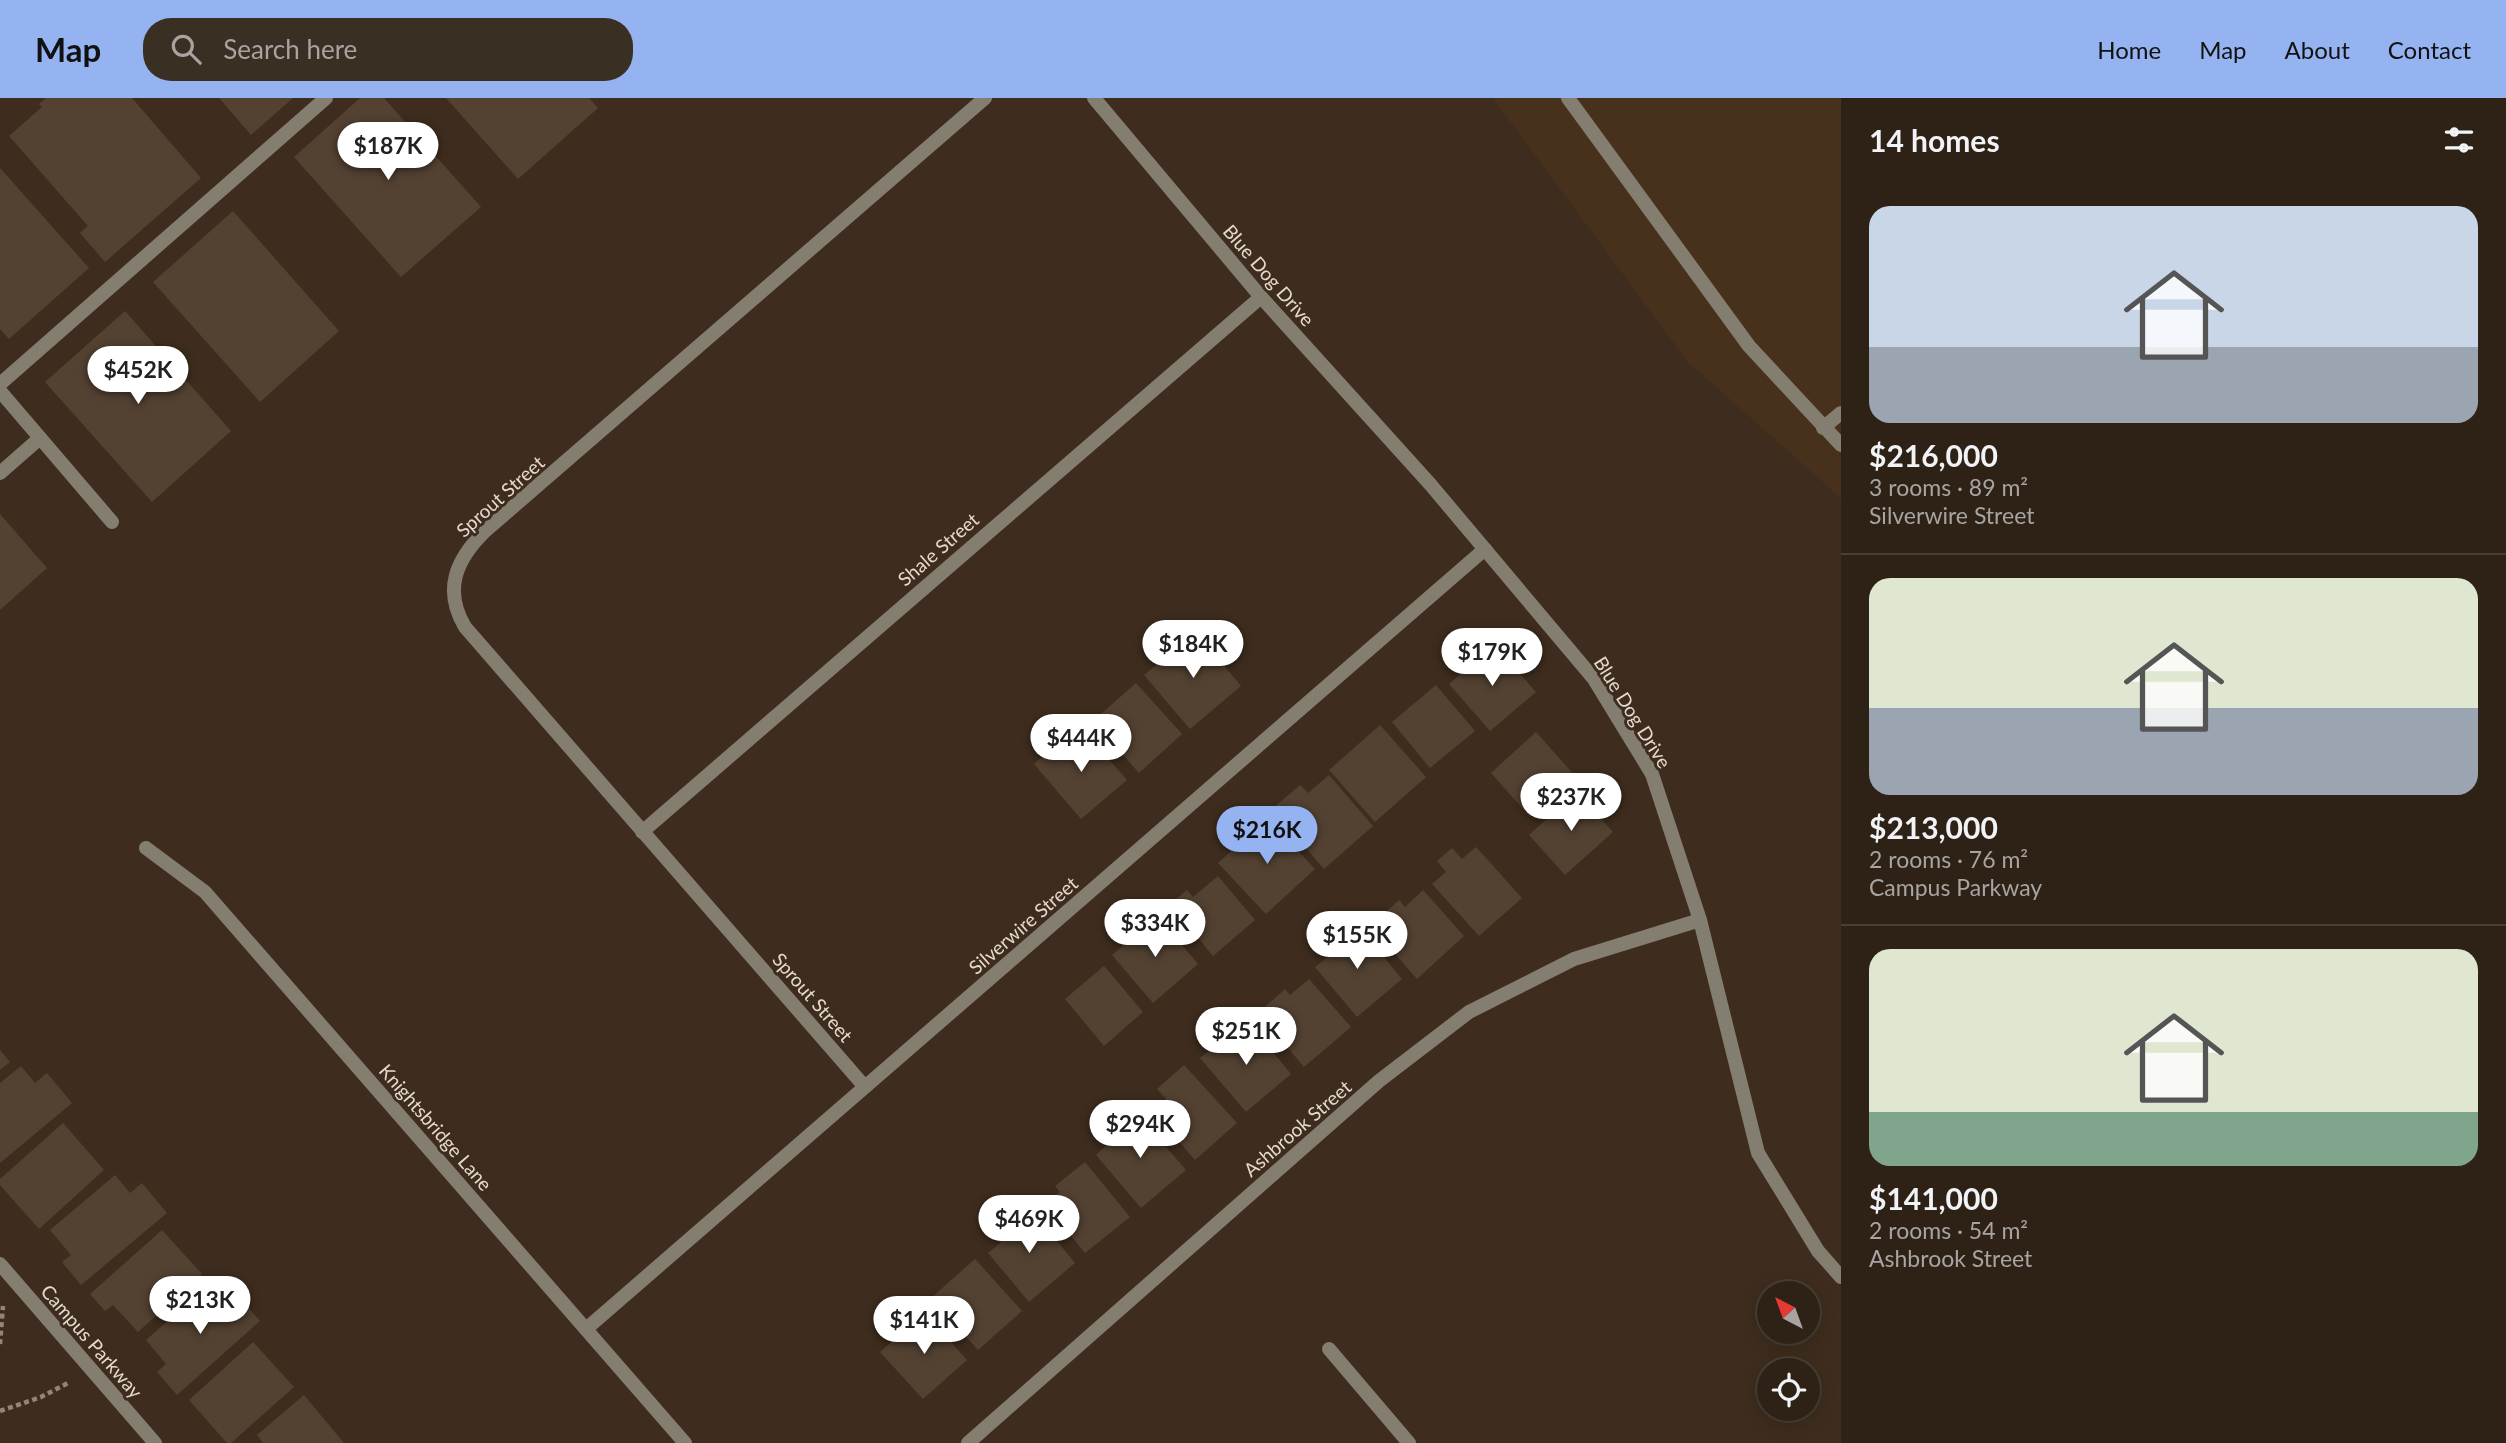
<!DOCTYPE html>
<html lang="en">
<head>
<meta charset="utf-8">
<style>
  body { margin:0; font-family:Lato,sans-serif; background:#3a2f23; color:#f1f3f6; height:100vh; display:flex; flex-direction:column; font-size:26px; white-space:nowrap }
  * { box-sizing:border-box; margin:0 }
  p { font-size:23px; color:#a7a4a1 }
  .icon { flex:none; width:38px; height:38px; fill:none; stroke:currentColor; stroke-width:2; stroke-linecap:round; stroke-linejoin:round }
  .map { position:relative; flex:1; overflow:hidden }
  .drawer { display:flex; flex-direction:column; background:#2e2216; width:665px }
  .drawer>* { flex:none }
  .needle { width:46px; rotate:319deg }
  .fabs { position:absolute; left:1757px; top:1183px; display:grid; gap:14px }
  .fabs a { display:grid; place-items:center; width:63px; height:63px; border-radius:50%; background:#2e2216; box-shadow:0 4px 18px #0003,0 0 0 2px #493f35; font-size:35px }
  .price { position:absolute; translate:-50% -60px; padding:0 16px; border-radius:24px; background:#fff; color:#222; font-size:23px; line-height:46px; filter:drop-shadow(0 2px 4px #0008) }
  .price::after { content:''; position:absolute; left:50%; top:42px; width:21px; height:16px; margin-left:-10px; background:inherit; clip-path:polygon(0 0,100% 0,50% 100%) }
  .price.current { background:#95b2f1; color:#111 }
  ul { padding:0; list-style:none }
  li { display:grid; align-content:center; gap:14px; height:371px; padding:0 28px }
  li+li { border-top:2px solid #493f35 }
  li span { display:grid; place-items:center; height:217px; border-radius:21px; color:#555 }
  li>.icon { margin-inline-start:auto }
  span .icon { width:126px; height:126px; fill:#fffc; stroke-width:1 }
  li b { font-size:30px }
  h2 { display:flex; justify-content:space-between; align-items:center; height:84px; padding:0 28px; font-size:30px }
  header { display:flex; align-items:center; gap:42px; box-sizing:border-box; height:98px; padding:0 35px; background:#95b2f1; color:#111 }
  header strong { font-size:33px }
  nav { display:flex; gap:38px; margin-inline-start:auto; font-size:24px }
  .search { width:490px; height:63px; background:#3a2f23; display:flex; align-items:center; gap:18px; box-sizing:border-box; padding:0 24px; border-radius:28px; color:#a7a4a1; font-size:26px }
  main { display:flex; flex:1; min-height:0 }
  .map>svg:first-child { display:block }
</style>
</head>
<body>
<header>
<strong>Map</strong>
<div class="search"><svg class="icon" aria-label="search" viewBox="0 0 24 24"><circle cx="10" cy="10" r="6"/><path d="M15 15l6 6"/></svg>Search here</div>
<nav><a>Home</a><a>Map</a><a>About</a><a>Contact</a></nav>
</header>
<main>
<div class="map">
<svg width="1841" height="1345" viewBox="0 0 1841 1345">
  <rect width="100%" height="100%" fill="#3e2d1e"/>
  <path fill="#47311c" d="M1493 0H1841V400L1687 263Z"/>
  <g fill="#534232">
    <path d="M46 0H132L201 80 105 164 80 135 88 128 9 38 42 9 39 6Z"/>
    <path d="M219 0H293L251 37Z"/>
    <path d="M360 0H384L481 109 401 179 294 59Z"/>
    <path d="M446 0H589L598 10 518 81Z"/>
    <path d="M0 70 89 170 9 241 0 231Z"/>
    <path d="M233 113 339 233 260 304 153 184Z"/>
    <path d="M125 213 231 333 152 404 45 284Z"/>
    <path d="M0 416 47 470 0 512Z"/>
    <path d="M1196 534 1241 588 1190 631 1144 577Z"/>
    <path d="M1494 546 1536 594 1490 633 1449 586Z"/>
    <path d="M1136 585 1182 636 1139 675 1093 623Z"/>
    <path d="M1436 587 1475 633 1430 670 1392 624Z"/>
    <path d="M1380 627 1426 679 1375 724 1329 672Z"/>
    <path d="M1085 634 1127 682 1081 721 1034 666 1065 640 1070 647Z"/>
    <path d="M1536 634 1576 679 1530 719 1491 675Z"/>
    <path d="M1329 677 1373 728 1324 771 1272 711 1300 687 1308 695Z"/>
    <path d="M1576 694 1613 734 1565 777 1529 737Z"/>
    <path d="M1267 720 1315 771 1266 816 1218 765Z"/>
    <path d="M1476 749 1522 800 1479 838 1432 786 1446 774 1437 763 1452 750 1462 761Z"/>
    <path d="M1218 778 1255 822 1213 858 1170 806 1187 792 1193 799Z"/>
    <path d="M1423 792 1464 838 1417 881 1371 828 1399 802 1405 809Z"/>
    <path d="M1158 818 1198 866 1153 905 1112 857Z"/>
    <path d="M1360 830 1402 881 1357 919 1315 869 1330 857 1320 846 1336 833 1344 843Z"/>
    <path d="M1104 868 1143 914 1104 948 1065 901Z"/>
    <path d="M1309 881 1351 929 1304 969 1258 915 1285 891 1290 897Z"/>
    <path d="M1251 928 1291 976 1246 1014 1200 960 1232 934 1237 940Z"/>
    <path d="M0 952 10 964 0 972Z"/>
    <path d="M1184 967 1237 1025 1195 1062 1152 1013 1166 1001 1157 991Z"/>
    <path d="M21 968 35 985 47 975 72 1005 0 1065V985Z"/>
    <path d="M1135 1013 1186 1072 1141 1110 1096 1057 1111 1043 1106 1038Z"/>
    <path d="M63 1025 104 1072 39 1131 0 1087V1081Z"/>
    <path d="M1085 1064 1130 1119 1085 1155 1045 1106 1060 1094 1055 1088Z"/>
    <path d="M115 1077 130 1095 142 1085 167 1115 81 1187 62 1164 71 1157 50 1132Z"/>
    <path d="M1034 1115 1075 1165 1029 1204 988 1155 1000 1145 991 1134 1010 1118 1019 1129Z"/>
    <path d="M162 1132 202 1176 138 1234 113 1207 105 1213 90 1196Z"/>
    <path d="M975 1161 1022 1213 978 1252 931 1200Z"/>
    <path d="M209 1187 224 1204 235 1195 260 1223 177 1297 157 1274 166 1266 146 1242Z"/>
    <path d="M925 1215 967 1262 923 1301 880 1254Z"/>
    <path d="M253 1244 294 1289 231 1345H227L189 1302Z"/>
    <path d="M304 1297 344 1345H263L257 1337Z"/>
  </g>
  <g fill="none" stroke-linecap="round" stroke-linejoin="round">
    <g stroke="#938578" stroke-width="4.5" stroke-dasharray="5 3.5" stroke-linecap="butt">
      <path d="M0 1246 3 1208"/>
      <path d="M0 1313 41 1299 70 1284"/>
    </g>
    <g stroke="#847e71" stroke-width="14">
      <path d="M1568 0 1749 248 1841 347"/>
      <path d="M0 286 326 0"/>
      <path d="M0 293 112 424"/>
      <path d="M1823 330 1841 315"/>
      <path d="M0 375 40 340"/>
    </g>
    <g stroke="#847e71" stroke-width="14">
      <path d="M1094 0 1261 199 1430 386 1594 581 1652 676 1700 822 1758 1055 1818 1153 1841 1179"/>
      <path d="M642 734 1261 199"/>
      <path d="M146 750 205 794 685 1345"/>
      <path d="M865 989 465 529C443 492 456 462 484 434L985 0"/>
      <path d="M0 1166 155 1345"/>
      <path d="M586 1231 1485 451"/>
      <path d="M1329 1251 1409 1345"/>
      <path d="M968 1345 1379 983 1469 914 1574 861 1700 822"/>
    </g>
  </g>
  <g text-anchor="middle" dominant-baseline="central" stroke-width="6" stroke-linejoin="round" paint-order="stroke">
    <g font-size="19" fill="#e5dad0" stroke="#3e2d1e">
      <text transform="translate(1269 177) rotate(49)">Blue Dog Drive</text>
      <text transform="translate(500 398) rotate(-42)">Sprout Street</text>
      <text transform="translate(938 451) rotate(-41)">Shale Street</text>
      <text transform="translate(1633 614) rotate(58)">Blue Dog Drive</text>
      <text transform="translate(1023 827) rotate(-41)">Silverwire Street</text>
      <text transform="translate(813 899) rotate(49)">Sprout Street</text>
      <text transform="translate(436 1029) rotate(49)">Knightsbridge Lane</text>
      <text transform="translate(1297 1030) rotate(-41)">Ashbrook Street</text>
      <text transform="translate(92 1243) rotate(49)">Campus Parkway</text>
    </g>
  </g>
</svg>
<div class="fabs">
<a><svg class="needle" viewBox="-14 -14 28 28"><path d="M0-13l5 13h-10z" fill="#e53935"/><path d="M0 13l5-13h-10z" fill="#a7a4a1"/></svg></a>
<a><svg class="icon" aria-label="locate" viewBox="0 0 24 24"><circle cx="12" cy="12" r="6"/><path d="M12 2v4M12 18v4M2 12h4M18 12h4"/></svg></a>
</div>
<b class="price" style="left:388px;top:84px">$187K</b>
<b class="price" style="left:138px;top:308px">$452K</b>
<b class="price" style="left:1193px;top:582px">$184K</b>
<b class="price" style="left:1492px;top:590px">$179K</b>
<b class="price" style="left:1081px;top:676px">$444K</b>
<b class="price" style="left:1571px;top:735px">$237K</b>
<b class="price current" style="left:1267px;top:768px">$216K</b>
<b class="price" style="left:1155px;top:861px">$334K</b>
<b class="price" style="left:1357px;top:873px">$155K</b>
<b class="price" style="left:1246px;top:969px">$251K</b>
<b class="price" style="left:1140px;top:1062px">$294K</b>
<b class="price" style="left:1029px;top:1157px">$469K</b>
<b class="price" style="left:200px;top:1238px">$213K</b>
<b class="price" style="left:924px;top:1258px">$141K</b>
</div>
<section class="drawer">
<h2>14 homes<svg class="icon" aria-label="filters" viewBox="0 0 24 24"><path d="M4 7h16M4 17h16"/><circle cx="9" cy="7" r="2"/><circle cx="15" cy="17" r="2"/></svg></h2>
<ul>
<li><span style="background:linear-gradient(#c9d6e8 65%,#9aa5b1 0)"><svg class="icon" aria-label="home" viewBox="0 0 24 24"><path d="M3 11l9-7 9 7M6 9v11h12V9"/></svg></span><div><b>$216,000</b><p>3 rooms · 89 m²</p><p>Silverwire Street</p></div></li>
<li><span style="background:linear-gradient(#dfe7d0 60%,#9aa5b1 0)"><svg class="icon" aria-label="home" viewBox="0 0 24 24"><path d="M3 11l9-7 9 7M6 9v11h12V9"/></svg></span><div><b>$213,000</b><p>2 rooms · 76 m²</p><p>Campus Parkway</p></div></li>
<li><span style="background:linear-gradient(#dfe7d0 75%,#7fa58c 0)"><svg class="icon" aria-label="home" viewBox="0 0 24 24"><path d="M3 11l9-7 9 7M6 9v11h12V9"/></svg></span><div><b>$141,000</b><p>2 rooms · 54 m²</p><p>Ashbrook Street</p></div></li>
</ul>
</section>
</main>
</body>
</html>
